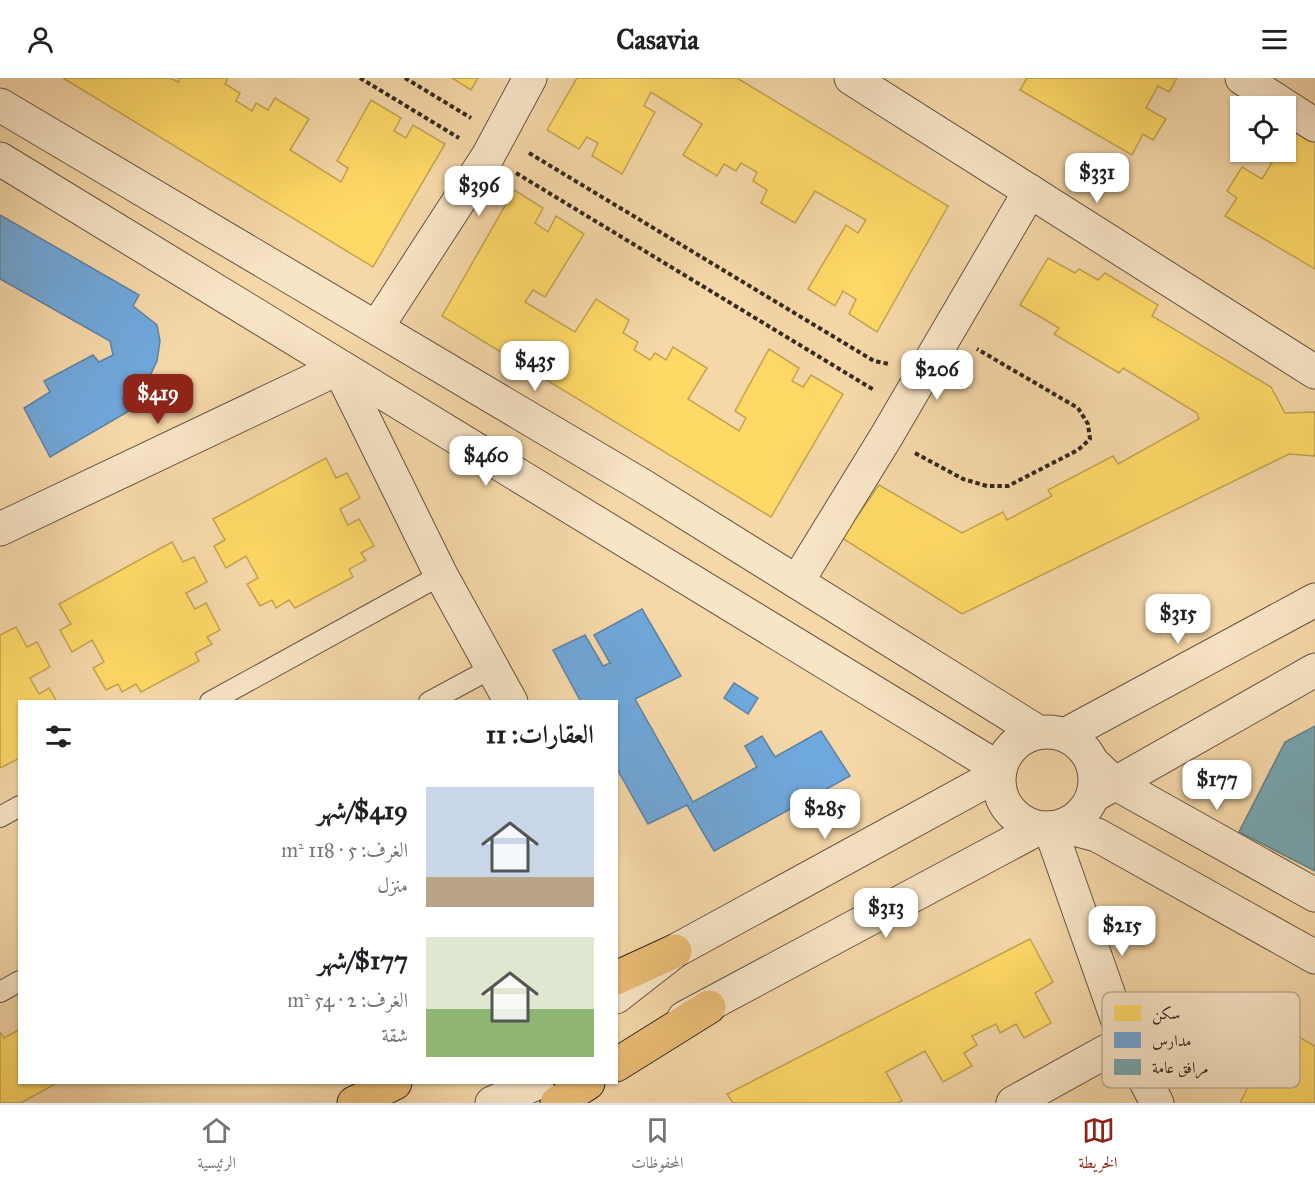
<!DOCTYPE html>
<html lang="ar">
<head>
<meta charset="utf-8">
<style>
  body { margin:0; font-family:"IM FELL Great Primer",Amiri,serif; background:#f6f6f6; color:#202124; direction:rtl; height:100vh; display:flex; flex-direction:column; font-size:22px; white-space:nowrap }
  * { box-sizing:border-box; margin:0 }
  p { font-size:20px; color:#757577 }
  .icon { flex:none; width:33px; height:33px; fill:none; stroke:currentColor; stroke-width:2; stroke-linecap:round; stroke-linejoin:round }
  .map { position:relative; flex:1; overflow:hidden; direction:ltr }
  .side { position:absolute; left:18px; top:622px; width:600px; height:384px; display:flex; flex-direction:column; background:#fff; border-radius:0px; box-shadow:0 2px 4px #0004; direction:rtl }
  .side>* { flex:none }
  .controls { position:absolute; left:1230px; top:18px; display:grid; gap:12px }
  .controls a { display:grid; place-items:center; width:66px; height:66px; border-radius:0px; background:#fff; box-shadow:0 2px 4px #0004; font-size:30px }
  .price { position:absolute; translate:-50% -51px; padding:0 14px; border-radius:12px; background:#fff; color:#222; font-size:20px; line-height:39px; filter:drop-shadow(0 2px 3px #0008) }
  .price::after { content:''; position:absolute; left:50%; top:36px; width:18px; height:14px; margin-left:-9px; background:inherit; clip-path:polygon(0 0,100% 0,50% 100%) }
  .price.selected { background:#8f2418; color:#fff }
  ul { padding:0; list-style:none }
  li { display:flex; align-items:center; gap:18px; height:150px; padding:0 24px }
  li span { display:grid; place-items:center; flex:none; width:168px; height:120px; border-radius:0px; color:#555 }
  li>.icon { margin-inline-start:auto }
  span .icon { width:72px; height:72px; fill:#fffc; stroke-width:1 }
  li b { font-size:26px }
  h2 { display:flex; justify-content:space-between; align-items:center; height:72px; padding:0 24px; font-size:26px }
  header { display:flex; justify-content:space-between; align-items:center; height:78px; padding:0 24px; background:#fff; font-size:27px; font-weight:700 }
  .menu { display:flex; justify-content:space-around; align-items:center; height:84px; border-top:2px solid #e0e0e0; background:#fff; font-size:16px; color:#757577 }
  .menu a { display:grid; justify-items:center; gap:3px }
  .menu .selected { color:#8f2418 }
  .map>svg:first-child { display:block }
</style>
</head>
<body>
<header><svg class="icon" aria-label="menu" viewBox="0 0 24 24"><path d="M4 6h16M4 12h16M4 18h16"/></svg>Casavia<svg class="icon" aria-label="person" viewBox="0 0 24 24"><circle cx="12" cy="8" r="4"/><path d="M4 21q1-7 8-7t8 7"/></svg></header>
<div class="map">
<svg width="1315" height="1025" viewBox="0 0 1315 1025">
  <rect width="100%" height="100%" fill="#f5d7a8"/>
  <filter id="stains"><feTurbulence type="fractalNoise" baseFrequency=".00333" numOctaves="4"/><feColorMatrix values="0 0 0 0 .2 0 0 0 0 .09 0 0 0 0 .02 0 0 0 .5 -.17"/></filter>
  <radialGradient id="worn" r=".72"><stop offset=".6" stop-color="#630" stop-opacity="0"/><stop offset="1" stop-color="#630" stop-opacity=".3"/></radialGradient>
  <g fill="#ffd966" stroke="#c2a451" stroke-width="1.5">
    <path d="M63 0H170L178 4 180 0H228L225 6 240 15 236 23 252 33 256 25 268 32 275 20 309 41 290 72 341 104 348 90 337 83 371 22 401 40 394 53 406 60 413 47 445 66 373 189Z"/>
    <path d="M452 0H478L471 12Z"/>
    <path d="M577 0H737L948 128 877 254 849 236 856 221 843 213 835 228 808 211 846 147 858 155 866 142 815 113 795 145 761 125 767 112 753 103 757 94 741 85 736 93 724 86 717 98 683 77 702 46 651 14 644 28 655 34 622 96 592 78 598 65 587 59 579 71 547 52Z"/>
    <path d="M1027 0H1177L1169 14 1158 8 1146 30 1166 41 1153 62 1143 56 1132 77 1020 12Z"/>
    <path d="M1293 53 1309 63 1315 55V191L1225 138 1237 120 1227 113 1242 89 1262 101 1272 85 1261 79 1264 74H1286V58L1289 60Z"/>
    <path d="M514 112 543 130 535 145 548 154 556 138 584 156 545 219 533 212 525 224 575 254 596 221 629 242 623 255 638 264 634 272 650 282 655 275 666 282 673 269 707 290 688 321 739 353 746 340 735 333 769 271 799 290 792 303 803 309 811 297 843 316 771 439 442 238Z"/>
    <path d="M1048 180 1075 195 1079 191 1098 202 1105 195 1158 227 1152 238 1271 309 1285 335 1315 334V378L1289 376 962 536 842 460 879 407 962 455 1003 434 1007 442 1052 418 1048 412 1113 378 1118 386 1199 341 1197 335 1123 290 1119 295 1054 256 1059 250 1020 227Z"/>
    <path d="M326 380 336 400 347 395 360 420 340 431 348 447 359 441 374 468 361 475 366 482 349 491 353 499 295 530 289 522 276 530 272 522 260 528 247 506 258 500 246 478 226 490 214 468 225 462 213 441Z"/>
    <path d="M172 464 183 484 194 479 207 504 186 515 195 531 206 525 220 552 207 559 212 566 195 575 199 583 141 614 136 606 122 614 118 606 106 612 93 590 104 584 92 562 72 574 60 552 71 546 59 526Z"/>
    <path d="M16 549 27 569 37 564 50 589 30 600 39 616 49 610 57 624H20V680L0 690V557Z"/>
    <path d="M1030 861 1053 904 1035 915 1051 945 1024 960 1016 946 1000 955 996 946 972 958 977 967 964 975 972 988 943 1004 925 973 886 994 902 1023 897 1025H733L727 1016Z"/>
    <path d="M1260 937 1315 968V1025H1240L1255 995 1236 983Z"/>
    <path d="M20 951V1005H57L21 1025H0V954L4 960Z"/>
  </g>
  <g fill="#6fa8dc" stroke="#5d82a4" stroke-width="1.5">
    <path d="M0 137 139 217 133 228 157 247 160 263 157 283 148 302 122 320 129 333 50 379 24 330 50 314 44 303 93 277 99 284 113 277 110 263 0 201Z"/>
    <path d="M642 531 681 598 635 621 693 724 757 689 745 668 762 658 775 679 821 653 850 698 714 773 687 727 648 746 616 689V624H581L553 572 585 557 603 588 610 585 594 557Z"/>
    <path d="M734 605 758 620 748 636 724 620Z"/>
  </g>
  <path fill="#76a5af" stroke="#628084" stroke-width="1.5" d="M1315 648V793L1239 754 1285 664Z"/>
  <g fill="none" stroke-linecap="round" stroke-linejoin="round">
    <g stroke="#645443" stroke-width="22">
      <g id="service">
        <path d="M210 624 441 497"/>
        <path d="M429 624 492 590"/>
        <path d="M0 739 20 728"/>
        <path d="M0 914 20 903"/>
      </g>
    </g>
    <g stroke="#645443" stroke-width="35">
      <g id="minor">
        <path d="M851 0 1315 294"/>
        <path d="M1242 0 1315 47"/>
        <path d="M377 249 488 78 530 0"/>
        <path d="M0 451 339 290 441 497 511 624"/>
        <path d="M797 504 886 359 1030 113"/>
        <path d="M1093 685 1113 704 1315 817"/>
        <path d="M1063 748 1097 757 1315 879"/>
        <path d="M1050 750 1125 963 1157 1025"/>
        <path d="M1013 1025 1125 963"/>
      </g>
    </g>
    <g stroke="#645443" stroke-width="35">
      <g id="tertiary">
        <path d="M0 27 643 408 1038 654"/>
        <path d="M0 81 1000 691"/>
        <circle cx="1047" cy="702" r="48"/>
        <path d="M1065 657 1315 522"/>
        <path d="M1093 718 1315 592"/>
        <path d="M616 919 675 873 999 696"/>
        <path d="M684 940 1039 750"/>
        <path d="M492 1025 537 1005"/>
      </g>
    </g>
    <g stroke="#342921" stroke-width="35">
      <g id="trunk">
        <path d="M616 900 675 873"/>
        <path d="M616 987 709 929"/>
        <path d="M354 1025 395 1005"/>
        <path d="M557 1025 588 1005"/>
      </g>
    </g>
    <g stroke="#342921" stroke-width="4" stroke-dasharray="4.5 3" stroke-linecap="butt">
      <path d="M360 0 459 60"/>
      <path d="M405 0 471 40"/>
      <path d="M529 75 874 283 889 286"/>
      <path d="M516 95 874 312"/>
      <path d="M915 375 963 401 987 408H1008L1078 372 1090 361 1088 346 1078 330 977 271"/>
    </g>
    <use href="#service" stroke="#f8e5c6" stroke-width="20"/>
    <use href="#minor" stroke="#f8e5c6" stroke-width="33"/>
    <use href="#tertiary" stroke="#f8e5c6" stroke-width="33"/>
    <use href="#trunk" stroke="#eabc74" stroke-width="33"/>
  </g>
  <rect x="1102" y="914" width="198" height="96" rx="9" fill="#f8e5c6" stroke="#bdad94" stroke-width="1.5"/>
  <rect x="1114" y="927" width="27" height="16" fill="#ffd966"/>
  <rect x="1114" y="954" width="27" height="16" fill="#6fa8dc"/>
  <rect x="1114" y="981" width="27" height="16" fill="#76a5af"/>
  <g font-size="16" fill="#342921">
    <text x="1152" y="941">سكن</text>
    <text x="1152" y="968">مدارس</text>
    <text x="1152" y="995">مرافق عامة</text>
  </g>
  <rect width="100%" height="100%" filter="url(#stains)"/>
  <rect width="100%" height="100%" fill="url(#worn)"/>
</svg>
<div class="controls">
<a><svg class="icon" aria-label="locate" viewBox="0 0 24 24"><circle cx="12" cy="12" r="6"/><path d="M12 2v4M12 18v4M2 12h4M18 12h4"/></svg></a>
</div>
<b class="price" style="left:1097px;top:126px">$331</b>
<b class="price" style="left:479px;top:139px">$396</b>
<b class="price" style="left:535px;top:314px">$435</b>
<b class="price" style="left:937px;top:323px">$206</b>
<b class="price selected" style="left:158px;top:347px">$419</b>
<b class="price" style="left:486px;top:409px">$460</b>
<b class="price" style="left:1178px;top:567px">$315</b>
<b class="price" style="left:1217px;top:733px">$177</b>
<b class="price" style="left:825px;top:762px">$285</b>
<b class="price" style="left:886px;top:861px">$313</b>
<b class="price" style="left:1122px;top:879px">$215</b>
<section class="side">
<h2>العقارات: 11<svg class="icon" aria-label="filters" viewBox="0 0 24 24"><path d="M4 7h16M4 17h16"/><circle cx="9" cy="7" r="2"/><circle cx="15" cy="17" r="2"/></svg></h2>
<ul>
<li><span style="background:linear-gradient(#c9d6e8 75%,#b9a48a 0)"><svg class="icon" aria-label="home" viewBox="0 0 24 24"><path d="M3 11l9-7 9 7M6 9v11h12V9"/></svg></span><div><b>$419/شهر</b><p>الغرف: 5 · 118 m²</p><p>منزل</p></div></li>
<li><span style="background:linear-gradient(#dfe7d0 60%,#8fb573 0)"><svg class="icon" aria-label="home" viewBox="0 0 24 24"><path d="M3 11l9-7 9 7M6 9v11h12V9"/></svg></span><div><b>$177/شهر</b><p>الغرف: 2 · 54 m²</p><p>شقة</p></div></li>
</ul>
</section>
</div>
<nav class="menu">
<a class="selected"><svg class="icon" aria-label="map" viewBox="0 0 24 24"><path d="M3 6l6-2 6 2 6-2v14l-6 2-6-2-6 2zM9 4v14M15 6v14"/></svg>الخريطة</a>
<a><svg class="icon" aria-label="saved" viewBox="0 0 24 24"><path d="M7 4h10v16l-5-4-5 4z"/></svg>المحفوظات</a>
<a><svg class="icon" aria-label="home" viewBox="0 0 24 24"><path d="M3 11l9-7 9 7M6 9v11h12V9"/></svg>الرئيسية</a>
</nav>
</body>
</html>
